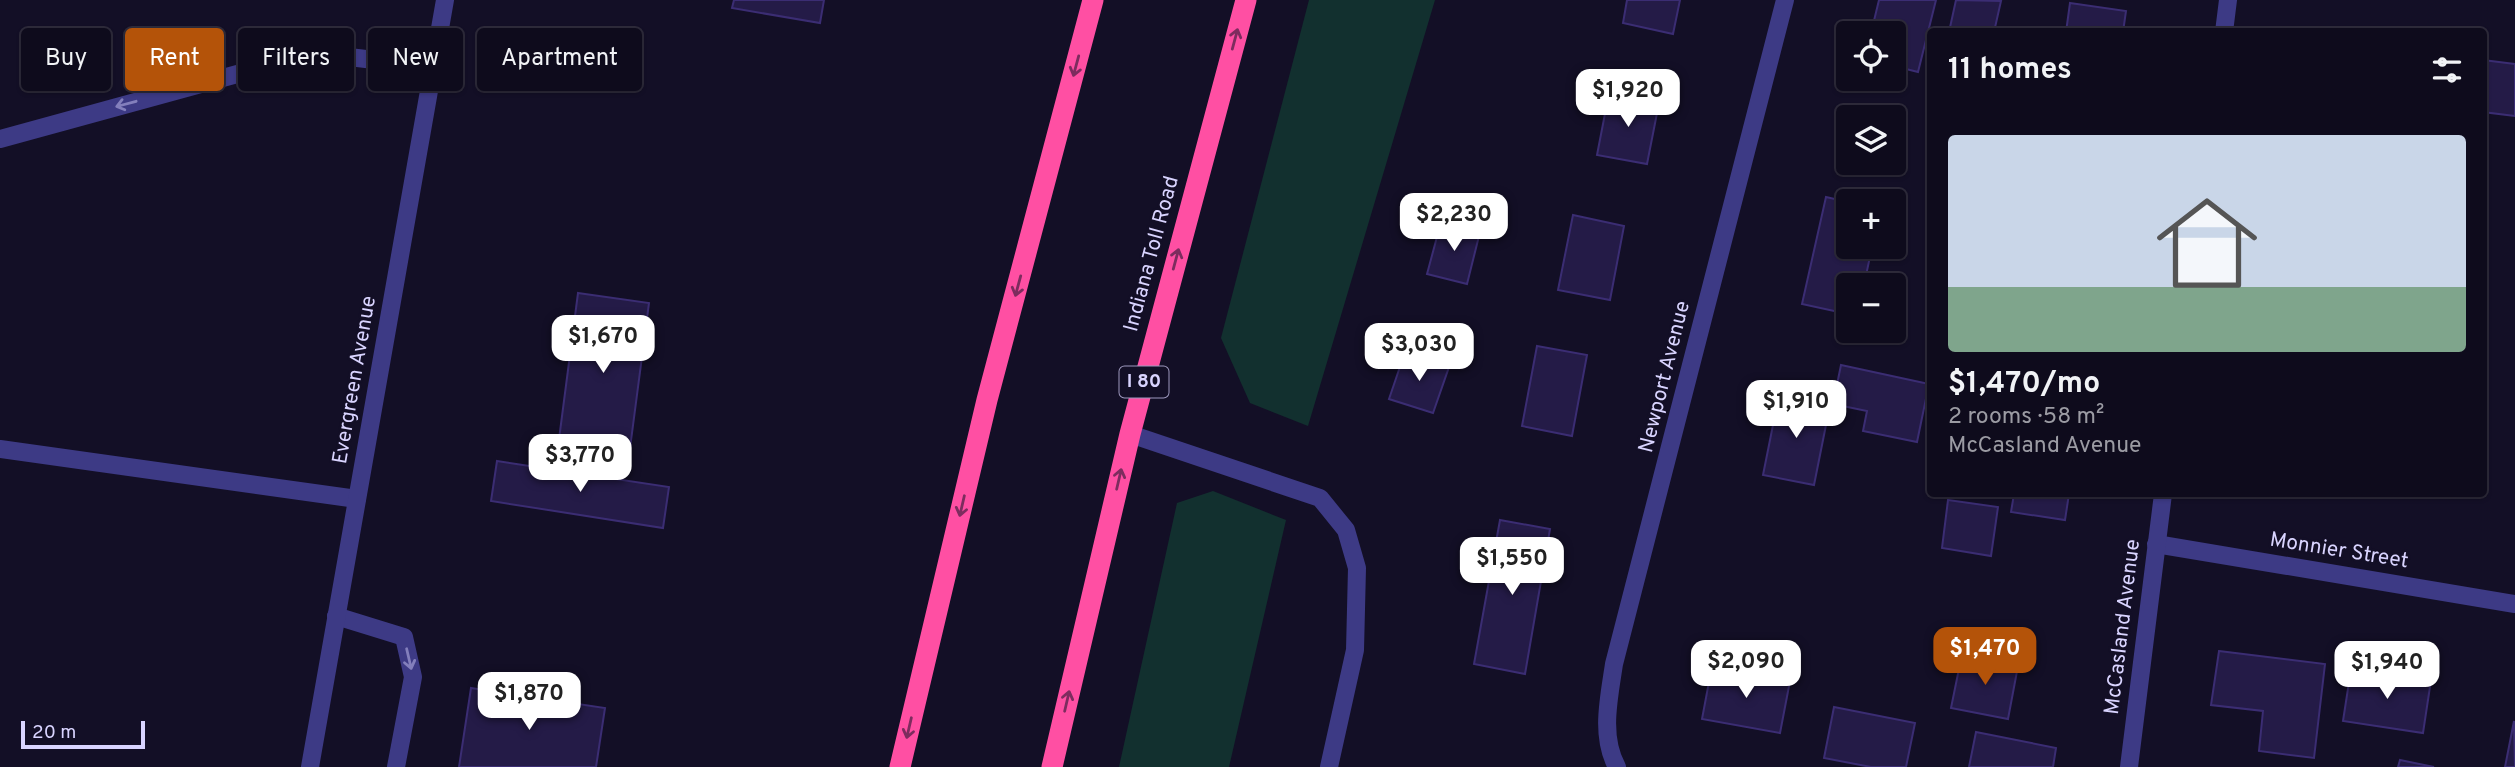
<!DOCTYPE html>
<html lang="en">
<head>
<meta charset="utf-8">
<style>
  body { margin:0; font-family:Overpass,sans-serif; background:#171425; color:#f1f3f6; height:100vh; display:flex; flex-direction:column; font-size:26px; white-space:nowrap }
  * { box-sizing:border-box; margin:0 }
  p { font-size:23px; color:#9b9ba3 }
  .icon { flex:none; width:38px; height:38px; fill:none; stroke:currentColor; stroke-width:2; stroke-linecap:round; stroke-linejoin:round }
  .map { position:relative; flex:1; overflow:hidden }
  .drawer { position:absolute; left:1927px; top:28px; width:560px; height:469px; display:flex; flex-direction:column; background:#0e0b1c; border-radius:7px; box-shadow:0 2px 5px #0004,0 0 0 2px #2e2b3b }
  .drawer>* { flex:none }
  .banner { position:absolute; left:21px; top:28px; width:665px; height:63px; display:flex; gap:14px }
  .fabs { position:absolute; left:1836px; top:21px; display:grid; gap:14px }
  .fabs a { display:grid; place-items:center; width:70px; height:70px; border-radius:7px; background:#0e0b1c; box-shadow:0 2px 5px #0004,0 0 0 2px #2e2b3b; font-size:35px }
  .scale { position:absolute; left:21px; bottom:18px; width:124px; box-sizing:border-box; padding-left:7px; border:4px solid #d9d4ff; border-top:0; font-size:19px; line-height:24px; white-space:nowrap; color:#d9d4ff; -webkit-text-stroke:5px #130f26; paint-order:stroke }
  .price { position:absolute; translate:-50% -60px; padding:0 16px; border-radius:14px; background:#fff; color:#222; font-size:23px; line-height:46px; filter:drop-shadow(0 2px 4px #0008) }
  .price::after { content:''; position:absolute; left:50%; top:42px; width:21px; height:16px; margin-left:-10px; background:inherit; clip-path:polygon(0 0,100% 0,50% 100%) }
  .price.active { background:#b45309; color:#fff }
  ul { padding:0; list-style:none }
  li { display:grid; align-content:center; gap:14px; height:371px; padding:0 21px }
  li span { display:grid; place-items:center; height:217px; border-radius:7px; color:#555 }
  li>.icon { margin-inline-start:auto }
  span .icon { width:126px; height:126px; fill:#fffc; stroke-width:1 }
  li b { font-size:30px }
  h2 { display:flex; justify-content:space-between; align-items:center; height:84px; padding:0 21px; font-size:30px }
  .pill { padding:0 24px; border-radius:7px; background:#0e0b1c; box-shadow:0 2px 5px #0004,0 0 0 2px #2e2b3b; font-size:24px; line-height:63px }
  .pill.active { background:#b45309; color:#fff }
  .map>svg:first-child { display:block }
</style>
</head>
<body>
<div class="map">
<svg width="2515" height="767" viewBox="0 0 2515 767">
  <rect width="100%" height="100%" fill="#130f26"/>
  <g fill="#12302f">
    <path d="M1309 0H1435L1308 426 1250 403 1221 338Z"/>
    <path d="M1213 491 1286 520 1229 767H1119L1177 503Z"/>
  </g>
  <g fill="#241b47" stroke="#3b2d73" stroke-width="2">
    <path d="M734 0H824L820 23 732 8Z"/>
    <path d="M1627 0H1680L1673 34 1623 23Z"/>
    <path d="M1879 0H1936L1918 72 1894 66V33H1871Z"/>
    <path d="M1956 0 2001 1 1994 32H1949Z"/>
    <path d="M2070 3 2126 11 2123 32H2066Z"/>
    <path d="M2483 60 2515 64V116L2483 112Z"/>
    <path d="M1609 93 1659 103 1647 164 1597 155Z"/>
    <path d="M1826 197 1848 202V247H1872L1864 285H1848V314L1802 304Z"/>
    <path d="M1573 215 1624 226 1610 300 1558 290Z"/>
    <path d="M1441 222 1480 232 1467 284 1427 274Z"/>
    <path d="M578 293 649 303 629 456 558 447Z"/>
    <path d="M1537 346 1587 355 1572 436 1522 426Z"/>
    <path d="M1405 352 1449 367 1433 413 1389 399Z"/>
    <path d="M1841 365 1929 384 1917 442 1863 431 1867 411 1833 404Z"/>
    <path d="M1779 395 1830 405 1814 485 1763 475Z"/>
    <path d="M497 461 669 487 663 528 491 501Z"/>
    <path d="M2014 494H2069L2065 520 2011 512Z"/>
    <path d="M1948 500 1998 507 1991 556 1942 548Z"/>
    <path d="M1500 520 1550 529 1525 674 1474 664Z"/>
    <path d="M2219 651 2325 664 2314 758 2259 751 2263 711 2211 705Z"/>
    <path d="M1962 654 2018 666 2008 719 1951 708Z"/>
    <path d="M1712 666 1790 681 1780 733 1702 719Z"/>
    <path d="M2351 669 2431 680 2423 733 2343 721Z"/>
    <path d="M471 688 605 708 596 767H459Z"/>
    <path d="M1834 707 1915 723 1906 767H1871L1824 758Z"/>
    <path d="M2514 721 2515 767H2505Z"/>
    <path d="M1976 732 2056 748 2053 767H1969Z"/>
    <path d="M2400 760 2434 767H2398Z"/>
  </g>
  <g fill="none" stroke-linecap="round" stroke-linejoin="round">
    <g stroke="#3d3a85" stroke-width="18">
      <path d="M2224 32 2228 0"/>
      <path d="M0 139 274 64 349 57 433 67"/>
      <path d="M1130 434 1320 498 1346 530 1357 568 1355 650 1329 767"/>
      <path d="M0 449 357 499"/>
      <path d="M2156 544 2515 604"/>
      <path d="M336 616 404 637 413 677 396 767"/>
      <path d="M310 767 445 0"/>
      <path d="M1617 767C1600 736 1609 698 1614 664L1785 0"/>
      <path d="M2129 767 2163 494"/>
    </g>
    <g stroke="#ff4fa3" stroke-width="21">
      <path d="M900 767 987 400 1093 0"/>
      <path d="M1052 767 1130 434 1246 0"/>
    </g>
  </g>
  <defs><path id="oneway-shaft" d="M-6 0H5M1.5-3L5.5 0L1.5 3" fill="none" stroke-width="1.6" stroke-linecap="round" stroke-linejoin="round" transform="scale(1.75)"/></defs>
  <g stroke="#7d2c5e">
    <use href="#oneway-shaft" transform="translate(1235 39) rotate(-75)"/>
    <use href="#oneway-shaft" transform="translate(1076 66) rotate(105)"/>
    <use href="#oneway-shaft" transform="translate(1176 259) rotate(-75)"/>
    <use href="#oneway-shaft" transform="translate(1018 286) rotate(105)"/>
    <use href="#oneway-shaft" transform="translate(1119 479) rotate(-77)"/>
    <use href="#oneway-shaft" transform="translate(962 506) rotate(103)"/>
    <use href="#oneway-shaft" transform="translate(1067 701) rotate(-77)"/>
    <use href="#oneway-shaft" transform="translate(909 728) rotate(103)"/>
  </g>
  <g stroke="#837fbc">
    <use href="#oneway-shaft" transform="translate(126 104) rotate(165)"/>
    <use href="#oneway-shaft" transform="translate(409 659) rotate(77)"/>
  </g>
  <g text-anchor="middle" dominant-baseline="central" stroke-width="5" stroke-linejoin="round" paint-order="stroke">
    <rect fill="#130f26" stroke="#9e99be" stroke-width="2" x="1119.5" y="366.5" width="49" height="31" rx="5"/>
    <g font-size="19" font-weight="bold" fill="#d9d4ff">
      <text x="1144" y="382">I 80</text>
    </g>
    <g font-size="21" fill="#d9d4ff" stroke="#130f26">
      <text transform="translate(1152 254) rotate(-75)">Indiana Toll Road</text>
      <text transform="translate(1665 377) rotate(-76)">Newport Avenue</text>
      <text transform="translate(355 380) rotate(-80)">Evergreen Avenue</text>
      <text transform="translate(2339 551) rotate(9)">Monnier Street</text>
      <text transform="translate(2123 627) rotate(-83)">McCasland Avenue</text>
    </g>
  </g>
</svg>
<div class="fabs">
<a><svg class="icon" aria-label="locate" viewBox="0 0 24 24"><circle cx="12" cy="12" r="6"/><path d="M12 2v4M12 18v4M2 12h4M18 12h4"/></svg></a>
<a><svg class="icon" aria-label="layers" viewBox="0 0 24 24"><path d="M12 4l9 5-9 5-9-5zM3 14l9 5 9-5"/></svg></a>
<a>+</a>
<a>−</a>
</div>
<div class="scale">20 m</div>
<b class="price" style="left:1628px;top:129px">$1,920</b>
<b class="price" style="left:1454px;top:253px">$2,230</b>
<b class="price" style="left:603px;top:375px">$1,670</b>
<b class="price" style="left:1419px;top:383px">$3,030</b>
<b class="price" style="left:1796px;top:440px">$1,910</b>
<b class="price" style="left:580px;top:494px">$3,770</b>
<b class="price" style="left:1512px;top:597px">$1,550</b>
<b class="price active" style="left:1985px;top:687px">$1,470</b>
<b class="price" style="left:1746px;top:700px">$2,090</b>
<b class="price" style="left:2387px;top:701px">$1,940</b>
<b class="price" style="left:529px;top:732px">$1,870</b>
<div class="banner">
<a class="pill">Buy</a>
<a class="pill active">Rent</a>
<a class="pill">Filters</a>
<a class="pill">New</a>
<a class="pill">Apartment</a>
</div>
<section class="drawer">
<h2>11 homes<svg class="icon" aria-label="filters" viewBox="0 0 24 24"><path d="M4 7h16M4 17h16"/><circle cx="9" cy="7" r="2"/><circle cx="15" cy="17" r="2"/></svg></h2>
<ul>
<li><span style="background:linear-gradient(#c9d6e8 70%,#7fa58c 0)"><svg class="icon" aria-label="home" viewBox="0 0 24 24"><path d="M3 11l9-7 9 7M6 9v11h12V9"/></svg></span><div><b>$1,470/mo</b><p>2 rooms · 58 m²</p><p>McCasland Avenue</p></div></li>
</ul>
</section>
</div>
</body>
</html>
